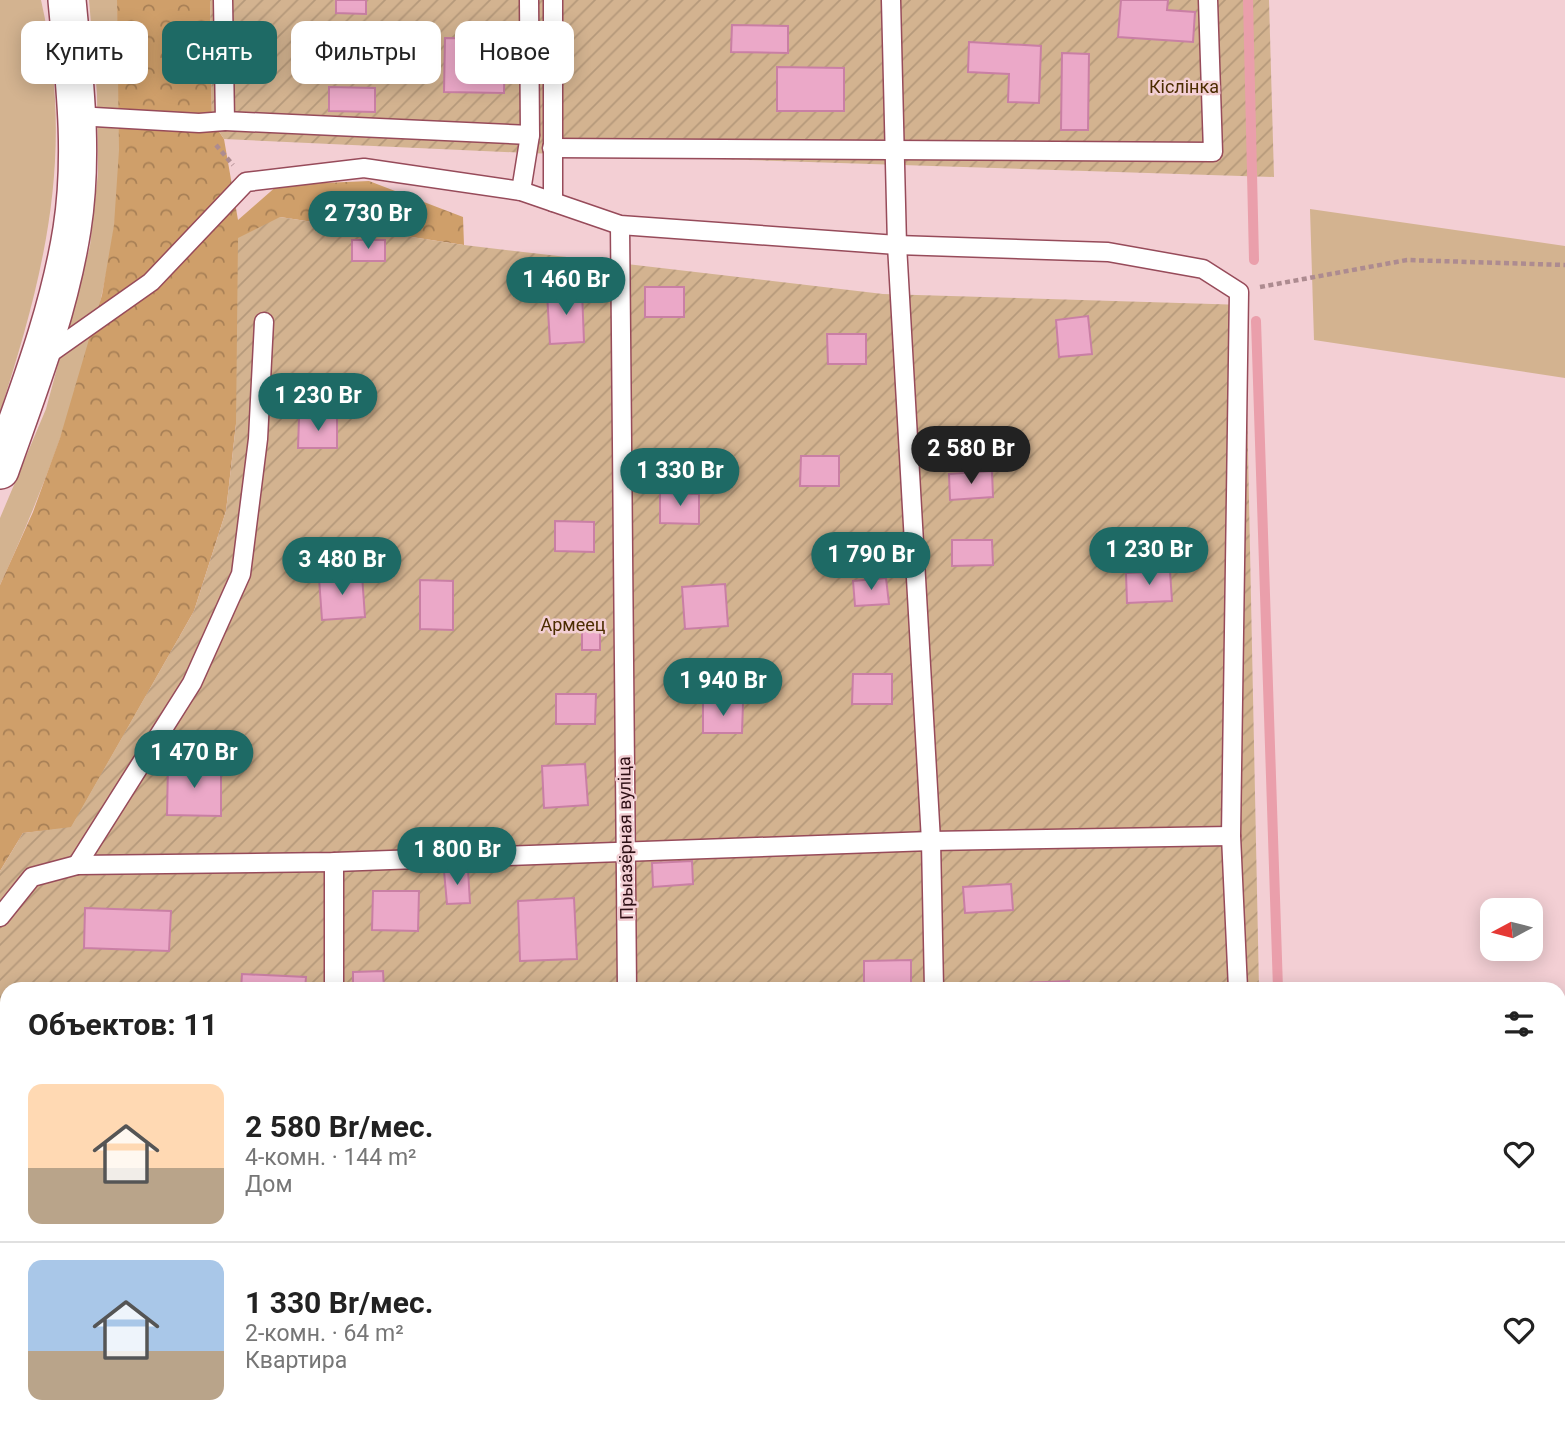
<!DOCTYPE html>
<html lang="ru">
<head>
<meta charset="utf-8">
<style>
  body { margin:0; font-family:Roboto,sans-serif; background:#f2f2f2; color:#222; height:100vh; display:flex; flex-direction:column; font-size:26px; white-space:nowrap }
  * { box-sizing:border-box; margin:0 }
  p { font-size:23px; color:#767676 }
  .icon { flex:none; width:38px; height:38px; fill:none; stroke:currentColor; stroke-width:2; stroke-linecap:round; stroke-linejoin:round }
  .map { position:relative; flex:1; overflow:hidden }
  .side { position:absolute; left:0px; top:982px; width:1566px; height:450px; display:flex; flex-direction:column; background:#fff; border-radius:21px 21px 0 0; box-shadow:0 4px 18px #0003 }
  .side>* { flex:none }
  .top-card { position:absolute; left:21px; top:21px; width:700px; height:63px; display:flex; gap:14px }
  .needle { width:46px; rotate:263deg }
  .controls { position:absolute; left:1480px; top:898px; display:grid; gap:14px }
  .controls a { display:grid; place-items:center; width:63px; height:63px; border-radius:14px; background:#fff; box-shadow:0 4px 18px #0003; font-size:35px }
  .price { position:absolute; translate:-50% -60px; padding:0 16px; border-radius:24px; background:#1e6a65; color:#fff; font-size:23px; line-height:46px; filter:drop-shadow(0 2px 4px #0008) }
  .price::after { content:''; position:absolute; left:50%; top:42px; width:21px; height:16px; margin-left:-10px; background:inherit; clip-path:polygon(0 0,100% 0,50% 100%) }
  .price.on { background:#222; color:#fff }
  ul { padding:0; list-style:none }
  li { display:flex; align-items:center; gap:21px; height:175px; padding:0 28px }
  li+li { border-top:2px solid #e0e0e0 }
  li span { display:grid; place-items:center; flex:none; width:196px; height:140px; border-radius:14px; color:#555 }
  li>.icon { margin-inline-start:auto }
  span .icon { width:84px; height:84px; fill:#fffc; stroke-width:1 }
  li b { font-size:30px }
  h2 { display:flex; justify-content:space-between; align-items:center; height:84px; padding:0 28px; font-size:30px }
  .tag { padding:0 24px; border-radius:14px; background:#fff; box-shadow:0 4px 18px #0003; font-size:24px; line-height:63px }
  .tag.on { background:#1e6a65; color:#fff }
  .map>svg:first-child { display:block }
</style>
</head>
<body>
<div class="map">
<svg width="1565" height="1430" viewBox="0 0 1565 1430">
  <defs>
    <pattern id="forest-crowns" width="20" height="18" patternUnits="userSpaceOnUse" patternTransform="scale(1.75)"><rect width="20" height="18" fill="#cf9f6a"/><path d="M2 6a3 3 0 1 1 6 0M12 15a3 3 0 1 1 6 0" fill="none" stroke="#a88056"/></pattern>
    <pattern id="garden-furrows" width="10" height="10" patternUnits="userSpaceOnUse" patternTransform="scale(1.75)"><rect width="10" height="10" fill="#d3b390"/><path d="M-1 1l2-2M0 10L10 0M9 11l2-2" fill="none" stroke="#b5997b"/></pattern>
  </defs>
  <rect width="100%" height="100%" fill="#f3cfd4"/>
  <g fill="#d3b390">
    <path d="M0 0H41C75 151 46 269 0 412Z"/>
    <path d="M89 0H117C120 75 124 153 114 228 96 352 52 472 0 585V518L46 409 90 246 98 173 97 94Z"/>
    <path d="M1310 209 1565 246V378L1314 340Z"/>
  </g>
  <path fill="url(#forest-crowns)" d="M117 0H210L212 121 224 139 238 220 278 185 369 181 463 217 464 245 280 217 236 424 226 511 194 611 71 828 23 833 0 871V585L33 512 60 438 102 295 114 225 119 150Z"/>
  <g fill="url(#garden-furrows)">
    <path d="M210 0H1269L1274 177 527 153 224 139 212 121Z"/>
    <path d="M280 217 464 245 883 294 1245 305 1259 989H7V1424H1267V1430H0V871L23 833 71 827 194 611 226 511 236 424 238 238Z"/>
  </g>
  <g fill="none" stroke-linecap="round" stroke-linejoin="round">
    <g stroke="#ea9fab" stroke-width="10">
      <path d="M1248 0 1254 260"/>
      <path d="M1256 321 1278 989"/>
      <path d="M1293 1424V1430"/>
    </g>
  </g>
  <g fill="#eba8c8" stroke="#c97fa4" stroke-width="2">
    <path d="M336 0H366V14L336 13Z"/>
    <path d="M1121 0H1168L1167 10 1195 12 1193 42 1118 37Z"/>
    <path d="M732 25 788 26V53L731 52Z"/>
    <path d="M445 38 505 39 504 93 444 92Z"/>
    <path d="M969 42 1041 46 1039 103 1008 102 1009 74 968 72Z"/>
    <path d="M1062 53 1089 54 1088 130H1061Z"/>
    <path d="M777 67 844 68V111H777Z"/>
    <path d="M329 87 375 88V112L329 111Z"/>
    <rect x="352" y="240" width="33" height="21"/>
    <rect x="645" y="287" width="39" height="30"/>
    <path d="M582 291 584 342 550 344 547 293Z"/>
    <path d="M1088 316 1092 354 1059 357 1056 320Z"/>
    <path d="M827 334H866V364H828Z"/>
    <path d="M299 418H337V448H298Z"/>
    <path d="M801 456H839V486H800Z"/>
    <path d="M992 471 993 497 950 500 949 474Z"/>
    <path d="M660 493 699 494V524L660 523Z"/>
    <path d="M555 521 594 522V552L555 551Z"/>
    <path d="M952 540H992L993 565 952 566Z"/>
    <path d="M1170 571 1172 601 1127 603 1126 573Z"/>
    <path d="M362 575 365 617 322 620 319 578Z"/>
    <path d="M886 578 889 604 855 606 853 581Z"/>
    <path d="M420 580 453 581V630L420 629Z"/>
    <path d="M725 584 728 626 685 629 682 587Z"/>
    <rect x="582" y="620" width="18" height="30"/>
    <path d="M853 674H892V704H852Z"/>
    <path d="M556 694H596L595 724H556Z"/>
    <path d="M703 703H743L742 733H703Z"/>
    <path d="M168 764 221 766V816L167 815Z"/>
    <path d="M585 764 588 805 544 808 542 766Z"/>
    <path d="M692 861 693 884 653 887 652 863Z"/>
    <path d="M468 869 470 903 447 904 444 871Z"/>
    <path d="M1011 884 1013 910 965 913 963 887Z"/>
    <path d="M373 891H419L418 931 372 930Z"/>
    <path d="M574 898 577 959 520 961 518 901Z"/>
    <path d="M85 908 171 911 169 951 84 948Z"/>
    <path d="M911 960V989H864V961Z"/>
    <path d="M383 971 384 989H353V972Z"/>
    <path d="M242 974 306 977 305 989H241Z"/>
    <path d="M1069 981V989H1002V984Z"/>
    <rect x="245" y="1424" width="47" height="6"/>
    <path d="M1064 1424H1103L1104 1430H1064Z"/>
  </g>
  <g fill="none" stroke-linecap="round" stroke-linejoin="round">
    <g stroke="#974b5a" stroke-width="21">
      <g id="lane">
        <path d="M223 0 225 121 530 135"/>
        <path d="M891 0 897 245 931 841 934 989"/>
        <path d="M77 116 199 123 225 121"/>
        <path d="M552 148 1213 152 1208 0"/>
        <path d="M521 191 530 135 529 0"/>
        <path d="M553 202V0"/>
        <path d="M620 225 627 989"/>
        <path d="M46 356 151 282 246 182 364 168 521 191 620 225 897 245 1108 252 1203 269 1239 292 1231 836 1238 989"/>
        <path d="M77 865 192 683 241 574 258 439 264 322"/>
        <path d="M0 917 32 877 77 865 334 862 931 841 1231 836"/>
        <path d="M334 989V862"/>
        <path d="M0 1072 7 1114"/>
        <path d="M324 1424V1430"/>
        <path d="M636 1424V1430"/>
        <path d="M944 1424V1430"/>
        <path d="M1258 1424V1430"/>
      </g>
    </g>
    <g stroke="#974b5a" stroke-width="40">
      <path id="street" d="M0 470C28 391 59 312 72 229 84 153 74 76 67 0"/>
    </g>
    <g stroke="#ad8b90" stroke-width="4.5" stroke-dasharray="5 3.5" stroke-linecap="butt">
      <path d="M216 145 233 165"/>
      <path d="M1260 287 1407 260 1565 265"/>
    </g>
    <use href="#lane" stroke="#fff" stroke-width="18"/>
    <use href="#street" stroke="#fff" stroke-width="37"/>
  </g>
  <g text-anchor="middle" dominant-baseline="central" stroke-width="5" stroke-linejoin="round" paint-order="stroke">
    <g font-size="18" fill="#4b2c00" stroke="#f3cfd4">
      <text x="1184" y="86">Кіслінка</text>
      <text x="573" y="624">Армеец</text>
    </g>
    <g font-size="18" fill="#2e0f15" stroke="#f3cfd4">
      <text transform="translate(625 838) rotate(-91)">Прыазёрная вуліца</text>
    </g>
  </g>
</svg>
<div class="controls">
<a><svg class="needle" viewBox="-14 -14 28 28"><path d="M0-13l5 13h-10z" fill="#e53935"/><path d="M0 13l5-13h-10z" fill="#767676"/></svg></a>
</div>
<b class="price" style="left:368px;top:251px">2 730 Br</b>
<b class="price" style="left:566px;top:317px">1 460 Br</b>
<b class="price" style="left:318px;top:433px">1 230 Br</b>
<b class="price on" style="left:971px;top:486px">2 580 Br</b>
<b class="price" style="left:680px;top:508px">1 330 Br</b>
<b class="price" style="left:1149px;top:587px">1 230 Br</b>
<b class="price" style="left:871px;top:592px">1 790 Br</b>
<b class="price" style="left:342px;top:597px">3 480 Br</b>
<b class="price" style="left:723px;top:718px">1 940 Br</b>
<b class="price" style="left:194px;top:790px">1 470 Br</b>
<b class="price" style="left:457px;top:887px">1 800 Br</b>
<div class="top-card">
<a class="tag">Купить</a>
<a class="tag on">Снять</a>
<a class="tag">Фильтры</a>
<a class="tag">Новое</a>
</div>
<section class="side">
<h2>Объектов: 11<svg class="icon" aria-label="filters" viewBox="0 0 24 24"><path d="M4 7h16M4 17h16"/><circle cx="9" cy="7" r="2"/><circle cx="15" cy="17" r="2"/></svg></h2>
<ul>
<li><span style="background:linear-gradient(#ffd9b3 60%,#b9a48a 0)"><svg class="icon" aria-label="home" viewBox="0 0 24 24"><path d="M3 11l9-7 9 7M6 9v11h12V9"/></svg></span><div><b>2 580 Br/мес.</b><p>4-комн. · 144 m²</p><p>Дом</p></div><svg class="icon" aria-label="heart" viewBox="0 0 24 24"><path d="M12 20l-8-8c-3-5 5-10 8-4 3-6 11-1 8 4z"/></svg></li>
<li><span style="background:linear-gradient(#a9c7e8 65%,#b9a48a 0)"><svg class="icon" aria-label="home" viewBox="0 0 24 24"><path d="M3 11l9-7 9 7M6 9v11h12V9"/></svg></span><div><b>1 330 Br/мес.</b><p>2-комн. · 64 m²</p><p>Квартира</p></div><svg class="icon" aria-label="heart" viewBox="0 0 24 24"><path d="M12 20l-8-8c-3-5 5-10 8-4 3-6 11-1 8 4z"/></svg></li>
</ul>
</section>
</div>
</body>
</html>
